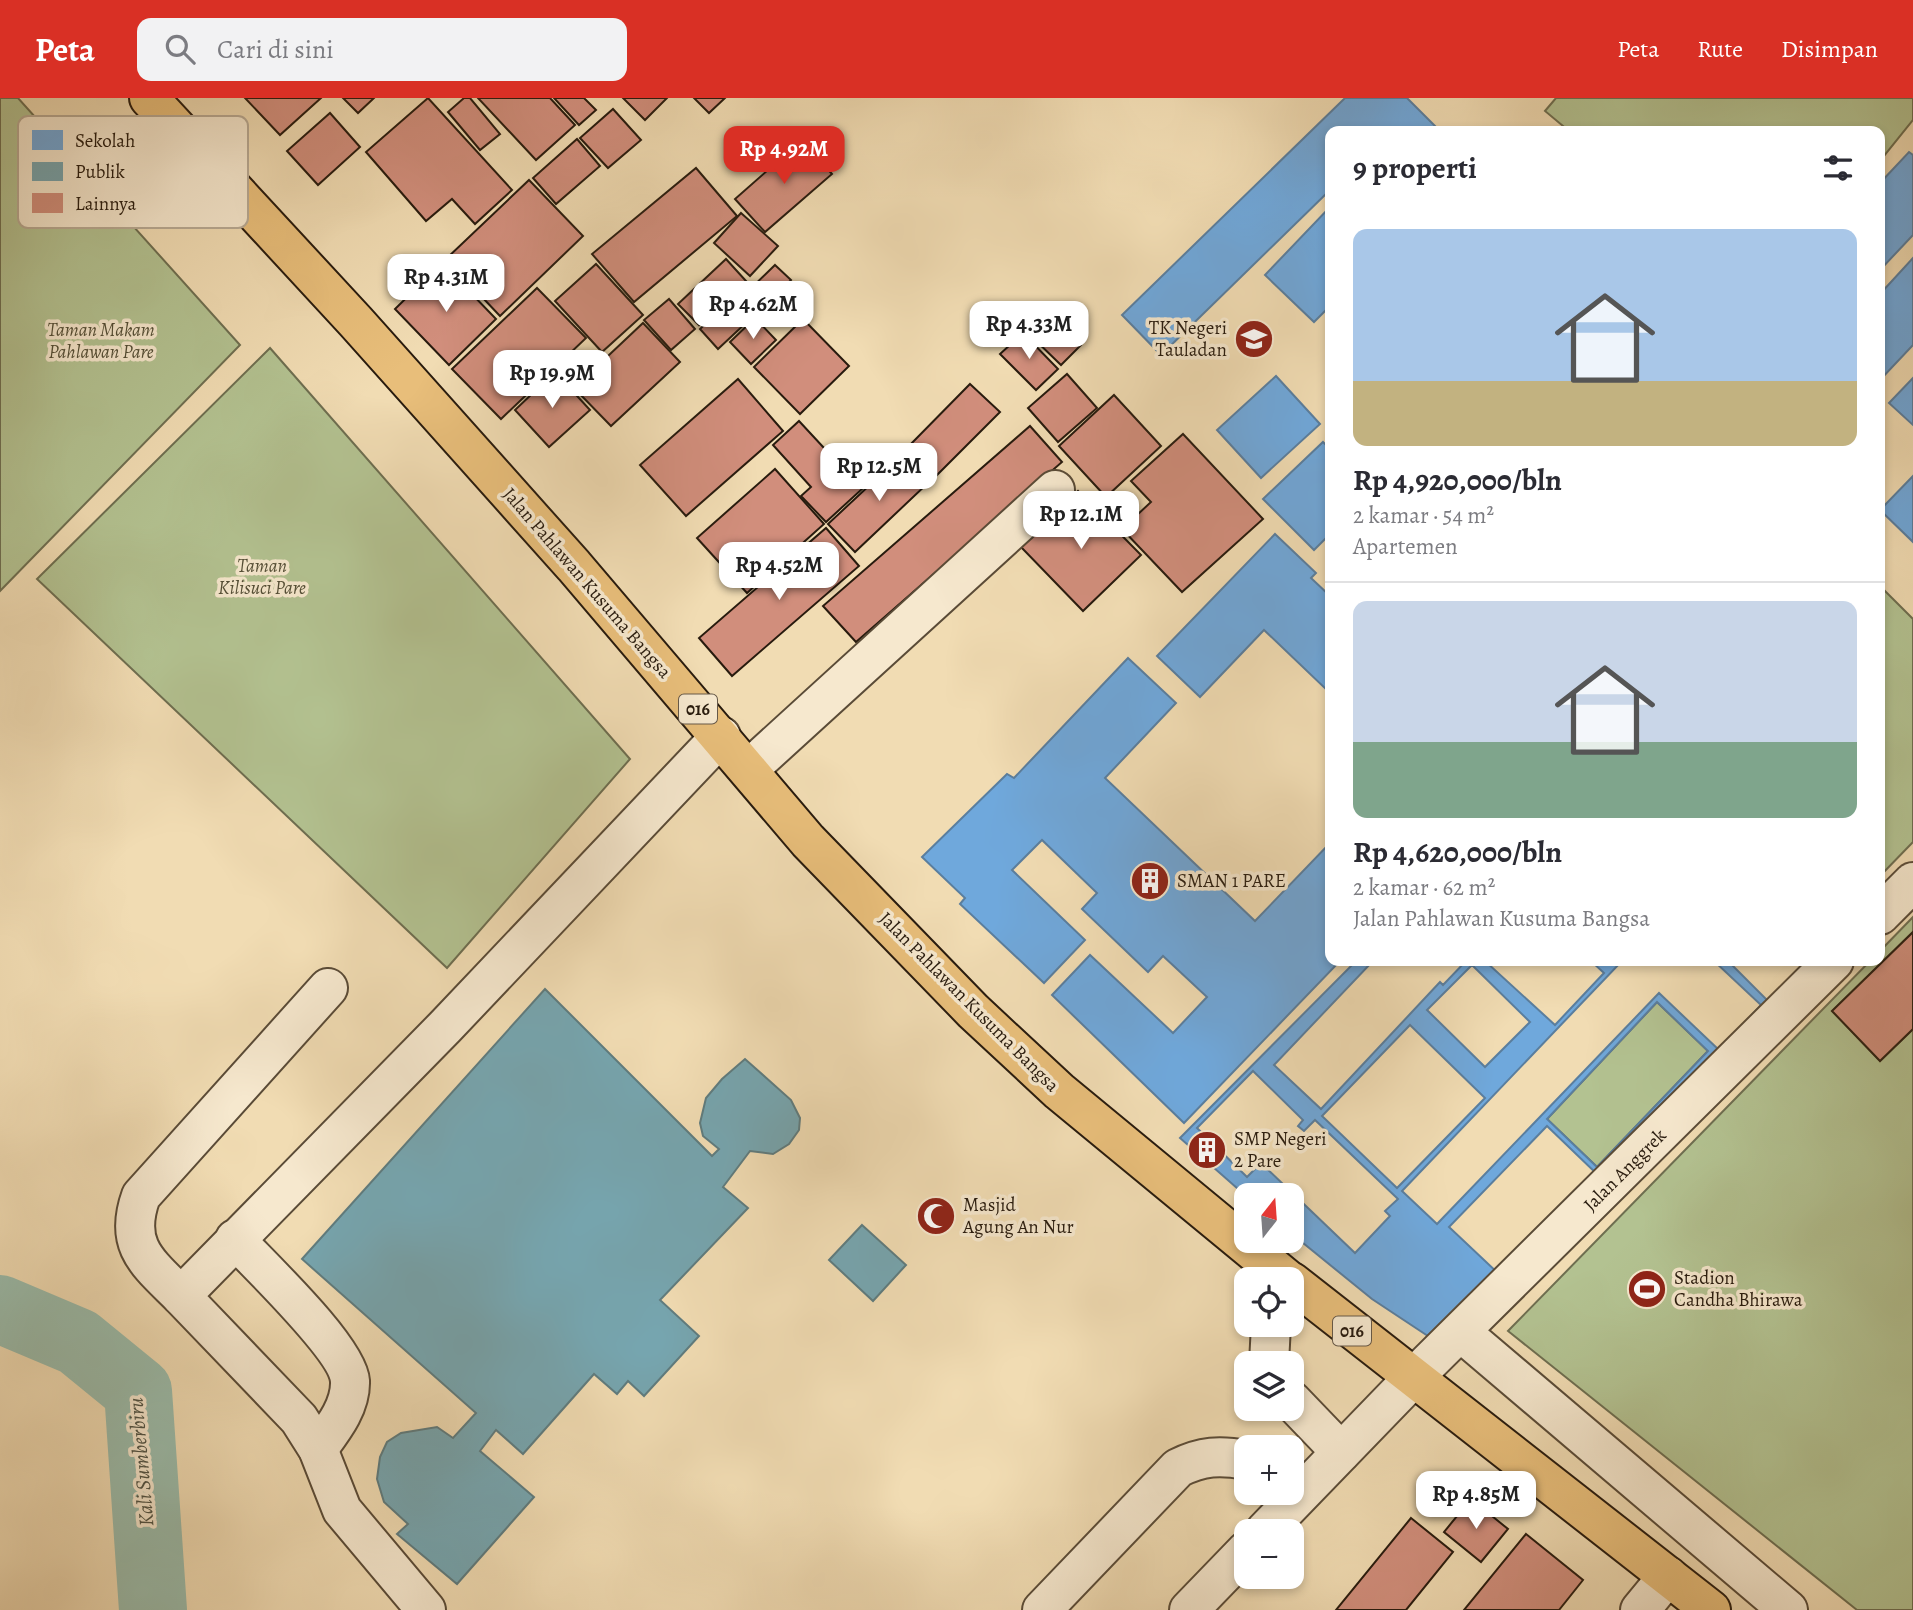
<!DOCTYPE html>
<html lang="id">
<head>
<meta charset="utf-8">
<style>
  body { margin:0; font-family:Alegreya,serif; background:#f2f2f3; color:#2b2b33; height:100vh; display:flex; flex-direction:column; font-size:26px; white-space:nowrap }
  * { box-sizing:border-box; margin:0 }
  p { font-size:23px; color:#7c7c81 }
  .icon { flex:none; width:38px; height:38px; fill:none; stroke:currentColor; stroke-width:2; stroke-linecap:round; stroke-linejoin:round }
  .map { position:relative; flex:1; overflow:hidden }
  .panel { position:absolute; left:1325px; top:28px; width:560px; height:840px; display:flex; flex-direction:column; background:#fff; border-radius:14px; box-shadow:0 4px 10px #0003 }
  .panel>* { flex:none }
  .needle { width:46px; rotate:17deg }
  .buttons { position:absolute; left:1234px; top:1085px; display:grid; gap:14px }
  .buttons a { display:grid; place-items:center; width:70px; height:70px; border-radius:14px; background:#fff; box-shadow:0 4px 10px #0003; font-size:35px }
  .price { position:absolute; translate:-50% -60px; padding:0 16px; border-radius:14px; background:#fff; color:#222; font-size:23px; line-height:46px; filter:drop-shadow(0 2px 4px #0008) }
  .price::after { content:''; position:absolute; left:50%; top:42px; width:21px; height:16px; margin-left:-10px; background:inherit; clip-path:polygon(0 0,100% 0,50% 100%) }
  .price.active { background:#d93025; color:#fff }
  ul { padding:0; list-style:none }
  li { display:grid; align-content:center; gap:14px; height:371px; padding:0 28px }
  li+li { border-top:2px solid #e1e1e2 }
  li span { display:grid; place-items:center; height:217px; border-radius:14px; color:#555 }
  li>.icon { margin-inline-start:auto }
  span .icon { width:126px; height:126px; fill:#fffc; stroke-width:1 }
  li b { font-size:30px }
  h2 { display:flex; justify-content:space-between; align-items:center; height:84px; padding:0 28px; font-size:30px }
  header { display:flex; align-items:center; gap:42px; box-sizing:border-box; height:98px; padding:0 35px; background:#d93025; color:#fff }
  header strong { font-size:33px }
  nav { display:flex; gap:38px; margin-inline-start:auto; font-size:24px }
  .search { width:490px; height:63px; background:#f2f2f3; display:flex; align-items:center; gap:18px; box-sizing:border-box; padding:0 24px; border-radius:14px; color:#7c7c81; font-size:26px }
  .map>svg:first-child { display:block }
</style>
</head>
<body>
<header>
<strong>Peta</strong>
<div class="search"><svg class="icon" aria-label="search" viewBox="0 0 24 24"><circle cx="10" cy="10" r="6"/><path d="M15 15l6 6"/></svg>Cari di sini</div>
<nav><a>Peta</a><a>Rute</a><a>Disimpan</a></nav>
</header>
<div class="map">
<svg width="1913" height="1512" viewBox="0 0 1913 1512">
  <rect width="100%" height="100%" fill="#f1dcb3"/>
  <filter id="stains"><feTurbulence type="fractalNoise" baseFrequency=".00286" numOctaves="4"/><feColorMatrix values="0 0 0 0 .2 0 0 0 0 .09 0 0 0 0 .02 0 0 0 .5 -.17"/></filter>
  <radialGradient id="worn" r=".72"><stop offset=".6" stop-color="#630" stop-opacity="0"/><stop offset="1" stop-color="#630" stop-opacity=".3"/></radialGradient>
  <g fill="#b3c291" stroke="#6e6e50" stroke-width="2">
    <path d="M0 0H18L240 247 0 493Z"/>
    <path d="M1556 0H1913V22L1880 63V33H1569L1545 13Z"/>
    <path d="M270 250 630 661 447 870 37 481Z"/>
    <path d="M1880 488 1913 521V744L1880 778Z"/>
    <path d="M1913 819V834L1832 913 1880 963 1913 931V1512H1857L1508 1233 1870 863H1880V853Z"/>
    <path d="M1657 904 1708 953 1597 1069 1547 1021Z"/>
  </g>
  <g fill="#6fa8dc" stroke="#5a7e9e" stroke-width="2" fill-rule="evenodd">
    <path d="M1345 0H1407L1440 33H1330V92L1161 257 1122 217Z"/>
    <path d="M1909 54 1913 57V137L1880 172V85Z"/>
    <path d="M1330 109V208L1314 224 1265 177Z"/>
    <path d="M1913 160V247L1880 282V196Z"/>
    <path d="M1276 278 1320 326 1261 380 1217 332Z"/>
    <path d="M1913 280V327L1889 305Z"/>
    <path d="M1323 344 1330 351V436L1314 452 1263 401Z"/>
    <path d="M1913 378V444L1880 412Z"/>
    <path d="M1275 436 1316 475 1311 480 1330 498V595L1264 532 1200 599 1157 558Z"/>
    <path d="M1128 560 1176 605 1105 680 1255 823 1330 745V863H1340L1184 1025 1052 897 1090 857 1173 935 1207 899 1163 858 1148 874 1082 811 1097 795 1042 742 1012 772 1085 842 1044 885 960 806 965 800 922 759 1007 676 1014 680Z"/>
    <path d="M1356 863H1373L1274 967 1321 1011 1440 884 1443 887 1466 863H1485L1555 927 1604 875 1591 863H1622L1402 1093 1437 1126 1659 895 1719 952 1761 907 1714 863H1728L1769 904 1440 1246 1372 1201 1292 1136V1097L1246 1098 1180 1040ZM1472 867 1530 924 1485 969 1427 912ZM1657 904 1708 953 1597 1069 1547 1021ZM1410 927 1485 1000 1397 1090 1322 1018ZM1253 973 1303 1022 1298 1028 1304 1033 1315 1022 1398 1101 1385 1113 1390 1118 1355 1155 1261 1065 1247 1079 1197 1030ZM1547 1028 1599 1078 1501 1178 1449 1129Z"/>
  </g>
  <g fill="#76a5af" stroke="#5f7c7f" stroke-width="2">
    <path d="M545 891 712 1058 719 1051 703 1038 700 1025 706 1000 722 981 745 961 791 1002 800 1020 799 1032 789 1046 773 1056 750 1053 723 1089 748 1110 660 1202 699 1238 644 1298 628 1283 617 1296 594 1276 523 1356 496 1332 480 1353 534 1399 457 1486 397 1436 408 1426 384 1404 377 1381 380 1359 387 1344 401 1335 437 1329 453 1340 476 1315 302 1161Z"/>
    <path d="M862 1127 906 1167 873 1203 829 1162Z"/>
  </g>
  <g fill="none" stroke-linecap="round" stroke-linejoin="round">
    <path stroke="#9bbcab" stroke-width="68" d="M0 1211 78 1244 138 1293 153 1512"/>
  </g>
  <g fill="#d18e7c" stroke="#281b0e" stroke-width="2">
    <path d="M245 0H321L280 37Z"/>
    <path d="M343 0H374L358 15Z"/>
    <path d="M428 0 512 92 475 126 452 101 426 123 366 54Z"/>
    <path d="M464 0H470L500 36 480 52 448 14Z"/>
    <path d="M478 0H550L575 27 536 62Z"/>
    <path d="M554 0H584L596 12 579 27Z"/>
    <path d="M623 0H667L645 22Z"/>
    <path d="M694 0H725L709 15Z"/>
    <path d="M613 11 641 42 608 70 580 40Z"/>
    <path d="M330 15 360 49 318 87 287 53Z"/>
    <path d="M577 41 600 68 556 106 533 80Z"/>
    <path d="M802 42 832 76 765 134 735 101Z"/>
    <path d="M696 70 737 118 634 204 592 156Z"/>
    <path d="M529 82 583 138 500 218 446 161Z"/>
    <path d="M741 115 778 148 750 178 714 145Z"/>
    <path d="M726 161 746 183 699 227 678 206Z"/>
    <path d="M442 165 496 221 449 267 395 211Z"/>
    <path d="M596 166 643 217 602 254 555 203Z"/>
    <path d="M775 167 791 182 752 221 736 205Z"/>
    <path d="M537 190 586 240 501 321 452 271Z"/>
    <path d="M669 201 695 231 671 252 644 222Z"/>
    <path d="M730 203 748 223 718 251 700 231Z"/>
    <path d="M1049 215 1081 247 1061 267 1029 236Z"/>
    <path d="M755 220 776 242 751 266 730 244Z"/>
    <path d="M803 221 849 268 800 316 754 269Z"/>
    <path d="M643 225 680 264 611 328 574 290Z"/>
    <path d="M1023 235 1058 271 1036 292 1000 256Z"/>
    <path d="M555 274 590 312 549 349 515 312Z"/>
    <path d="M1067 276 1097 310 1058 344 1028 310Z"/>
    <path d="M738 281 783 333 686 418 640 367Z"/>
    <path d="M970 286 1000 314 933 381 904 353Z"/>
    <path d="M1114 297 1161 348 1106 399 1059 348Z"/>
    <path d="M799 323 862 391 826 424 801 398 811 389 773 347Z"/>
    <path d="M1030 328 1062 364 856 544 823 508Z"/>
    <path d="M1183 336 1263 421 1182 494 1122 431 1151 404 1131 383Z"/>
    <path d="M903 356 929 384 855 454 828 426Z"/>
    <path d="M775 371 824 426 747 495 697 440Z"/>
    <path d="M1078 393 1141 457 1083 513 1020 448Z"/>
    <path d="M826 430 859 468 732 578 699 540Z"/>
    <path d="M1913 834V931L1880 963 1832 913Z"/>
    <path d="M1471 1401 1508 1431 1481 1464 1444 1434Z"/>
    <path d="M1411 1420 1453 1454 1406 1512H1336Z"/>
    <path d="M1526 1436 1583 1482 1559 1512H1464Z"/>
  </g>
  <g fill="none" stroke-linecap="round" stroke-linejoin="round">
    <g stroke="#5a4b37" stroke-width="42">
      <g id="minor">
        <path d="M750 670 1055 392"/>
        <path d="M1880 817 1913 784"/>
        <path d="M235 1141C260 1168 348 1251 350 1283 351 1309 332 1332 318 1351"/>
        <path d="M181 1198C148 1165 123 1148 141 1098L328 890"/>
        <path d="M1462 1235 1788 1512"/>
        <path d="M1269 1265 1271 1227"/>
        <path d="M1292 1303 1341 1354"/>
        <path d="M1265 1433 1413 1280 1834 863"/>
        <path d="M426 1512 342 1412 318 1351 299 1321 181 1198 445 929 721 638"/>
        <path d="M1042 1512 1178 1370C1202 1358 1220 1357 1246 1362"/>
        <path d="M1189 1512 1246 1453"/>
        <path d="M1640 1512 1668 1478"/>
      </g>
    </g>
    <g stroke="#281b0e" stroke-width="42">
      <g id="major">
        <path d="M149 0 356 224 574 468 808 743 973 913 1059 993 1287 1181"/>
        <path d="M1292 1184 1711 1512"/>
      </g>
    </g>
    <use href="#minor" stroke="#f6e8ce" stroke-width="38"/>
    <use href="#major" stroke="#e8be7a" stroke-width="38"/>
  </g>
  <defs>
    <g id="school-disc" transform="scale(2.0125)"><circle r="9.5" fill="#8f2418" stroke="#f6e8ce"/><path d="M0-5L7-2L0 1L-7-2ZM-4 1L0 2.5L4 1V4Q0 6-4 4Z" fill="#fff"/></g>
    <g id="building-disc" transform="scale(2.0125)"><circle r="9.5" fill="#8f2418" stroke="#f6e8ce"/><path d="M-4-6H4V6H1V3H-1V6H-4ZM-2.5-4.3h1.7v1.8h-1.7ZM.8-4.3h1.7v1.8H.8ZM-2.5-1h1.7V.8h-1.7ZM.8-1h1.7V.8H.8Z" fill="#fff"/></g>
    <g id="mosque-disc" transform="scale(2.0125)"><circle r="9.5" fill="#8f2418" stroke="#f6e8ce"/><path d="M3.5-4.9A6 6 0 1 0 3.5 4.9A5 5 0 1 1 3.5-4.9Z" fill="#fff"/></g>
    <g id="stadium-disc" transform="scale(2.0125)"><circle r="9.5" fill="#8f2418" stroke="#f6e8ce"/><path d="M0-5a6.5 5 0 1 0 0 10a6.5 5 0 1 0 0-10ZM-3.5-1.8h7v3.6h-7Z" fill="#fff"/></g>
  </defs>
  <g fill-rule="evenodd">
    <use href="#school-disc" x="1254" y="241"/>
    <use href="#building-disc" x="1150" y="783"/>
    <use href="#building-disc" x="1207" y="1052"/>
    <use href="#mosque-disc" x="936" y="1118"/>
    <use href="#stadium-disc" x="1647" y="1191"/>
  </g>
  <g text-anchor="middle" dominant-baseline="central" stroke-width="7" stroke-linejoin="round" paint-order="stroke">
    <g fill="#f6e8ce" stroke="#665848" stroke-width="2">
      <rect x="679" y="596.5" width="38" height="29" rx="5"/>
      <rect x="1333" y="1218.5" width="38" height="29" rx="5"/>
    </g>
    <g font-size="18" font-weight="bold" fill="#281b0e">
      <text x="698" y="611">016</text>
      <text x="1352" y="1233">016</text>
    </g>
    <g font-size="19" fill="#281b0e" stroke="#f6e8ce" text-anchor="start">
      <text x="1227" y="230" text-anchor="end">TK Negeri<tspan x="1227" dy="22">Tauladan</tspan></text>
      <text x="1177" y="783">SMAN 1 PARE</text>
      <text x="1234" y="1041">SMP Negeri<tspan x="1234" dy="22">2 Pare</tspan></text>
      <text x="963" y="1107">Masjid<tspan x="963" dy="22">Agung An Nur</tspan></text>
      <text x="1674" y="1180">Stadion<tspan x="1674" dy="22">Candha Bhirawa</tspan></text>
    </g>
    <g font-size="19" font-style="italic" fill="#524d35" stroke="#f6e8ce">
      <text x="101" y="232">Taman Makam<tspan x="101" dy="22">Pahlawan Pare</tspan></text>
      <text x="262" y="468">Taman<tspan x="262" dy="22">Kilisuci Pare</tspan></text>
    </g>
    <g font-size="19" fill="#281b0e" stroke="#f6e8ce">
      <text transform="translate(587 485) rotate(49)">Jalan Pahlawan Kusuma Bangsa</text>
      <text transform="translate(969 904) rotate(45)">Jalan Pahlawan Kusuma Bangsa</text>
      <text transform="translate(1625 1072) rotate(-45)">Jalan Anggrek</text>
    </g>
    <g font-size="21" font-style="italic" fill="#505345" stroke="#f6e8ce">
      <text transform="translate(141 1364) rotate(-95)">Kali Sumberbiru</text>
    </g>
  </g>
  <rect x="18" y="18" width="230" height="112" rx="10" fill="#f6e8ce" stroke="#b8aa94" stroke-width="2"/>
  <rect x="32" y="32" width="31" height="20" fill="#6fa8dc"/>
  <rect x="32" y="64" width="31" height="19" fill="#76a5af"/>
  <rect x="32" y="95" width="31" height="20" fill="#d18e7c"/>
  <g font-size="19" fill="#281b0e">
    <text x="75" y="49">Sekolah</text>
    <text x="75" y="80">Publik</text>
    <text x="75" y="112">Lainnya</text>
  </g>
  <rect width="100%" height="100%" filter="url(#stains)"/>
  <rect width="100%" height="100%" fill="url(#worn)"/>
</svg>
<div class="buttons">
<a><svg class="needle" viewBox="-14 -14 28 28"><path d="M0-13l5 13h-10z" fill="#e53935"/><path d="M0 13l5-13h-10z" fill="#7c7c81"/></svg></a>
<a><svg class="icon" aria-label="locate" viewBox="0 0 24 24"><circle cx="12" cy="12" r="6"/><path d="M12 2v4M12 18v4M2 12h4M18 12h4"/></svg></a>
<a><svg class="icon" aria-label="layers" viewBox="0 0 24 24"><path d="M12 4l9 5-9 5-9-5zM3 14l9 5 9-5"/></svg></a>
<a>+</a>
<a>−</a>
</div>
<b class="price active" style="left:784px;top:88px">Rp 4.92M</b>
<b class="price" style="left:446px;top:216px">Rp 4.31M</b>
<b class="price" style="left:753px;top:243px">Rp 4.62M</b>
<b class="price" style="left:1029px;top:263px">Rp 4.33M</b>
<b class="price" style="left:552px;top:312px">Rp 19.9M</b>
<b class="price" style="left:879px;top:405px">Rp 12.5M</b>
<b class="price" style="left:1081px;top:453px">Rp 12.1M</b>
<b class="price" style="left:779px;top:504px">Rp 4.52M</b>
<b class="price" style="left:1476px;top:1433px">Rp 4.85M</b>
<section class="panel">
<h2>9 properti<svg class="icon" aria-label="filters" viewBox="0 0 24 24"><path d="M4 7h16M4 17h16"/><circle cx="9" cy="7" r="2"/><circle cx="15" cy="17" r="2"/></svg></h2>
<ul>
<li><span style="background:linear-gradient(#a9c7e8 70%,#c2b280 0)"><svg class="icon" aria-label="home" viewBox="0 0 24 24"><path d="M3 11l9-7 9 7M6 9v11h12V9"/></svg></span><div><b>Rp 4,920,000/bln</b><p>2 kamar · 54 m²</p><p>Apartemen</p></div></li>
<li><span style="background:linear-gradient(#c9d6e8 65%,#7fa58c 0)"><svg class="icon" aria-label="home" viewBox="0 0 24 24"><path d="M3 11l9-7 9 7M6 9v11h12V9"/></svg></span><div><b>Rp 4,620,000/bln</b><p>2 kamar · 62 m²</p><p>Jalan Pahlawan Kusuma Bangsa</p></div></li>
</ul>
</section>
</div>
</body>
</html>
